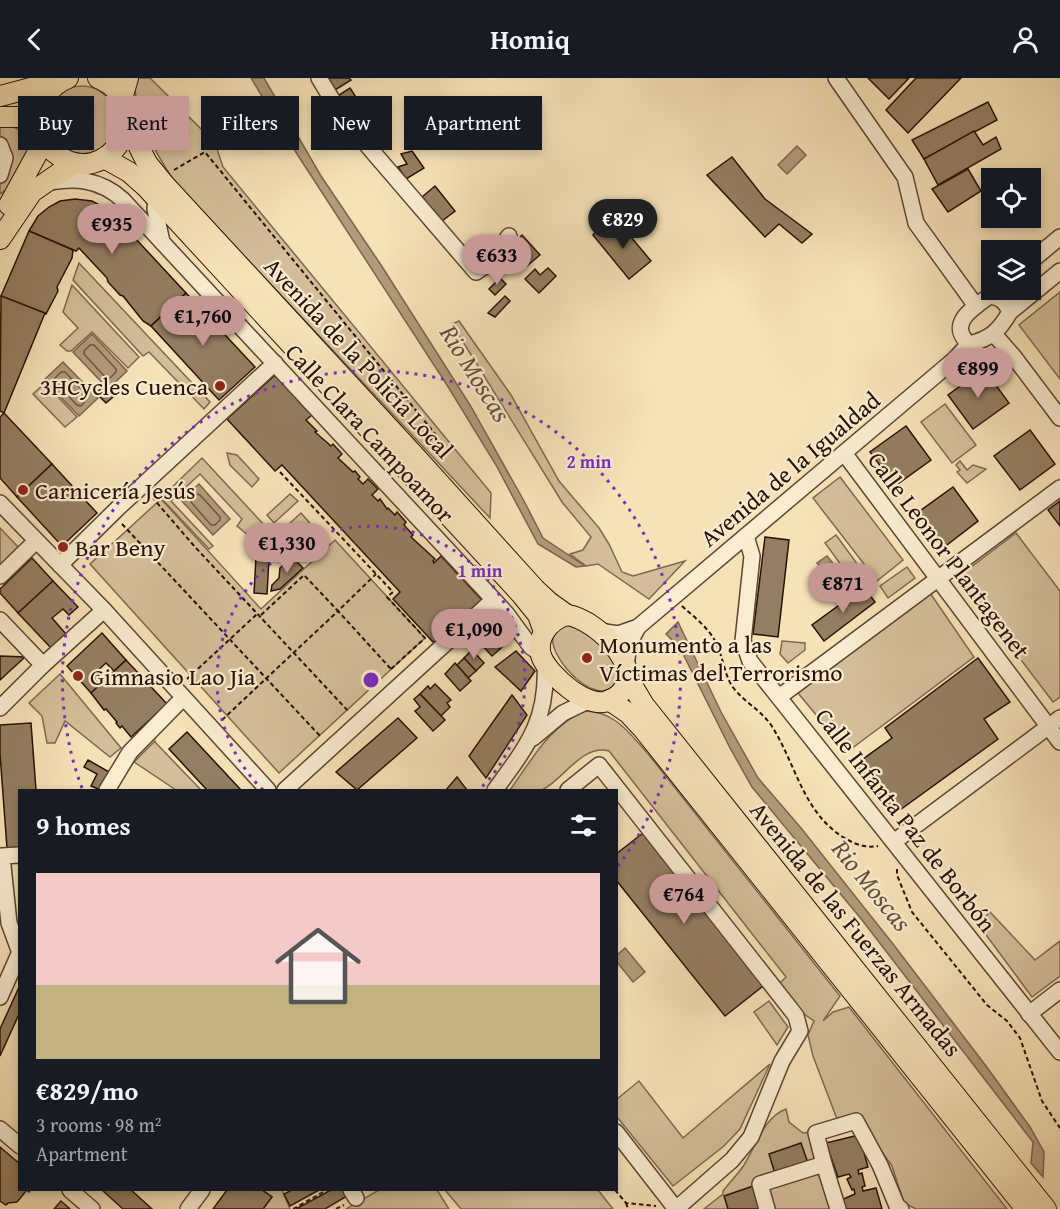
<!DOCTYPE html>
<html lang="en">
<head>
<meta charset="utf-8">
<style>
  body { margin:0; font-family:"Gentium Book Plus",serif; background:#242831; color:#f1f3f6; height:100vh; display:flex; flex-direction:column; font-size:22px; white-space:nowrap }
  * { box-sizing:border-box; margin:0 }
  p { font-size:20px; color:#9ea1a6 }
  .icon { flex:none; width:33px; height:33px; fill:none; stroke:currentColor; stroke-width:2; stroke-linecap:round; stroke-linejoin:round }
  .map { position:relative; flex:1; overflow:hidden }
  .side { position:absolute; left:18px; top:711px; width:600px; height:402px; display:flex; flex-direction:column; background:#171b24; border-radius:0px; box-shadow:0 3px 9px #0003 }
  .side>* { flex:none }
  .banner { position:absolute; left:18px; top:18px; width:600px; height:54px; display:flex; gap:12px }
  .controls { position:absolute; left:981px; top:90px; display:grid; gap:12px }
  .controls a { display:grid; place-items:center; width:60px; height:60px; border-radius:0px; background:#171b24; box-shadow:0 3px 9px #0003; font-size:30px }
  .price { position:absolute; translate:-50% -51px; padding:0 14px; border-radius:21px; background:#c59692; color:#111; font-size:20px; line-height:39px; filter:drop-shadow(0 2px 3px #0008) }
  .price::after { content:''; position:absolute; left:50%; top:36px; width:18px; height:14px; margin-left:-9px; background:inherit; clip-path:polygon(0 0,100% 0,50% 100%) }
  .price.current { background:#222; color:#fff }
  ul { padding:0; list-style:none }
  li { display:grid; align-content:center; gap:12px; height:318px; padding:0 18px }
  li+li { border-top:2px solid #363941 }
  li span { display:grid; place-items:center; height:186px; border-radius:0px; color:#555 }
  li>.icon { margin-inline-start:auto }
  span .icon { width:108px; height:108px; fill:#fffc; stroke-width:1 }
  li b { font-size:26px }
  h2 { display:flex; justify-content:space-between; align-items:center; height:72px; padding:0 18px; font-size:26px }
  .chip { padding:0 21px; border-radius:0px; background:#171b24; box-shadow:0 3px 9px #0003; font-size:21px; line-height:54px }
  .chip.current { background:#c59692; color:#111 }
  header { display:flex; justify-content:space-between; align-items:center; height:78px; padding:0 18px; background:#171b24; font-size:27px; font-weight:800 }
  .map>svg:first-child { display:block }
</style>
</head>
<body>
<header><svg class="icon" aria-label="back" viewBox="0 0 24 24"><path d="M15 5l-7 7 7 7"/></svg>Homiq<svg class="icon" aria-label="person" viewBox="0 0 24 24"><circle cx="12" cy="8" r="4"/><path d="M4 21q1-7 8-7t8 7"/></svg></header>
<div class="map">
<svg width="1060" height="1131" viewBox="0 0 1060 1131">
  <rect width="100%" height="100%" fill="#f6e2b7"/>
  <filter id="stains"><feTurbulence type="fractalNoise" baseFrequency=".00333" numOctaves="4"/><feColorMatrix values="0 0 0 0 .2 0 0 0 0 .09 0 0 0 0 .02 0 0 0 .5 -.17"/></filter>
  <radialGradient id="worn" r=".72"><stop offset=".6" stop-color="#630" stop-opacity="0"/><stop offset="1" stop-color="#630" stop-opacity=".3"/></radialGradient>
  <g fill="#d3be99" stroke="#7e684e" stroke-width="1.5">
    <path d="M135 0H150L215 65 223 89 491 415 490 440 174 103C154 72 133 38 135 0Z"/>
    <circle cx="82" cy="42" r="34"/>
    <path d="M0 47C15 47 24 53 31 66L11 109 0 116V106L10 86 0 62Z"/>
    <path d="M79 185 210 324 204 331 149 274 143 278 73 202Z"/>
    <path d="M72 207 139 279 128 290 92 254 71 273H67L60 267 78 250 63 234Z"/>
    <path d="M1060 214V301L1019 247Z"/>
    <path d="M459 243 511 317 559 403 599 450 609 466 622 494 633 498 685 483 649 521 598 486 586 488 570 476 583 472 591 459 562 424 452 246Z"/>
    <path d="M45 305 77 339 65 349 33 316Z"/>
    <path d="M945 326 976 367 952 385 921 344Z"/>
    <path d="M227 375 237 377 259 401 252 409 230 387Z"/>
    <path d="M202 380 267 450 254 462 237 448 242 441 200 396 171 423 213 468 209 471 161 420Z"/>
    <path d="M960 383 967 392 973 387 986 391 967 405 957 394 960 392 956 387Z"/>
    <path d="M840 399 903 482 877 503 813 420Z"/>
    <path d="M290 416 298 423 274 445 267 437Z"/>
    <path d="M161 421 261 531 335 462 425 560 279 695 90 486Z"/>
    <path d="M301 435 322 459 299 480 277 457Z"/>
    <path d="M0 450 18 469 0 487Z"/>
    <path d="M1016 455 1060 513V619L1053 624 958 499Z"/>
    <path d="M836 457 858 487 847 495 825 465Z"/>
    <path d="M907 489 915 500 888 520 880 508Z"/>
    <path d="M930 515 974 579 847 674 798 615Z"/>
    <path d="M564 546 584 547 621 592C619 596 619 602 616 605 598 633 549 580 553 560 554 554 560 550 564 546Z"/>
    <path d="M782 563 805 565V572L788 585 780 576Z"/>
    <path d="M60 596 121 670 110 679 65 643 55 665H47L42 638 29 625Z"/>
    <path d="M585 633C615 633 630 656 649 677L840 918 823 943 833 934 849 929 1007 1131H916L904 1125 892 1088 868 1054 837 1041 813 978 808 957 814 943 804 936 780 905 786 899 609 673C583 665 563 702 542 712 534 715 519 712 510 712 531 683 550 647 585 633Z"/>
    <path d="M155 663V664L201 712H176L134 684Z"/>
    <path d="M990 834 1035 882 1060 863V898L1032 919 978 846Z"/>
    <path d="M769 923 788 949 777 967 754 934Z"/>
    <path d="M770 986 740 1051 724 1068 673 1108 617 1039V1021L639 1003 683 1060Z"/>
    <path d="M786 1031 789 1044 803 1055 811 1054 824 1086 837 1131H704L723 1116V1113C730 1104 738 1096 744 1087 756 1068 764 1039 786 1031Z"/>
    <path d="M263 1112H282L290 1131H263L272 1119Z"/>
    <path d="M379 1112H437L449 1131H346Z"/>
    <path d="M445 1112H598L613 1131H461Z"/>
  </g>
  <g fill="#b19b7a" stroke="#7b644b" stroke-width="1.5">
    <path d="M251 0H264L321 98 381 187 470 327 524 423 543 460 585 488 576 489 538 466 496 387 447 307 297 76Z"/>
    <path d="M797 68 806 77 787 96 778 87Z"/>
    <path d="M92 256 127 293 108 311 73 274Z"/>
    <path d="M63 284 98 320 79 338 44 302Z"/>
    <path d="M199 406 230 441 213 457 181 422Z"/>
    <path d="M827 478 839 493 829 501 817 485Z"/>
    <path d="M678 544 721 634 758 700 801 750 893 866 986 988 1030 1049 1044 1074 1043 1099 1031 1085 1033 1064 862 842 752 709 730 670 680 570 666 556Z"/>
    <path d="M625 870 645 894 633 904 617 884V877Z"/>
  </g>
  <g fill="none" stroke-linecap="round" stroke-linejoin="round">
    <g stroke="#6e563f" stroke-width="1.5">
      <path d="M90 267H94L116 291V294L110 300H106L84 276V273Z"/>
      <path d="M61 294H65L88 318 87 321 81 328 77 327 55 304V300Z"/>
      <path d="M197 416 200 417 220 439V442L215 447H211L191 424 192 421Z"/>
    </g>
  </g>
  <g fill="#947e61" stroke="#2a1104" stroke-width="1.5">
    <path d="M328 0H349L351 2 335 12Z"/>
    <path d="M868 0H909L889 21Z"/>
    <path d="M916 0H961L908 55 886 32Z"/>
    <path d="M350 10 359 24 348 31 339 17Z"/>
    <path d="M988 24 997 42 924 81 912 62Z"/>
    <path d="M338 38 353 54 345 63 330 45Z"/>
    <path d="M974 53 983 67 996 59 1001 71 938 107 924 81Z"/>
    <path d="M412 73 424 90 406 101 398 89 407 86 401 76Z"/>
    <path d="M732 79 765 121 812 156 802 165 779 146 765 159 707 97Z"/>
    <path d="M968 91 981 113 948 134 932 111Z"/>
    <path d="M435 108 455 133 442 143 422 119Z"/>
    <path d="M75 121 92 123 109 132 186 215 151 248 143 243 123 218 120 217 108 204 107 200 79 170 76 173 29 153 38 138 49 129 60 123Z"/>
    <path d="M621 147 651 183 629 201 593 157 601 148 608 155Z"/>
    <path d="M29 153 73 172 72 180 57 209 58 213 46 236 1 218Z"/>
    <path d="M522 157 540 177 522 192 516 185 524 177 514 166Z"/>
    <path d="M548 190 556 198 539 215 525 201 535 191 540 197Z"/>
    <path d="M500 200 506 206 495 217 489 211Z"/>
    <path d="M186 215 255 289 219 322 151 248Z"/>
    <path d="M1 218 45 235 4 335 0 333Z"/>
    <path d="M505 218 510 223 495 239 488 235Z"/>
    <path d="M984 291 1009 325 973 351 948 317Z"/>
    <path d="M275 297 312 337 306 342 317 353 315 354 331 368 333 366 342 376 338 380 353 394 355 393 360 399 358 401 363 406 368 401 378 411 372 417 378 423 380 421 387 431 388 430 395 437 397 434 406 444 404 447 413 457 411 459 435 481 433 483 434 485 441 478 482 522 434 565 393 521 400 514 282 387 275 393 227 341Z"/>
    <path d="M103 309 113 319 106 325 96 315Z"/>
    <path d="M4 335 52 386 17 419 0 400V339Z"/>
    <path d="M906 348 931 382 895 408 870 374Z"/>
    <path d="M1030 352 1055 386 1020 412 994 378Z"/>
    <path d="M52 386 97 435 62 468 17 419Z"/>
    <path d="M953 409 978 443 943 470 917 435Z"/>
    <path d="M1060 423V448L1048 432Z"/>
    <path d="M765 459 789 462 778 559 753 556Z"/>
    <path d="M263 474 269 480 267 516 254 515 256 479Z"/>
    <path d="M32 480 53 503 18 535 0 515V511Z"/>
    <path d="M296 483 303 490 280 511 271 513 272 507 279 500 280 490 287 484Z"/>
    <path d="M53 503 78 529 69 537 63 531 52 540 66 556 51 570 18 535Z"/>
    <path d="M864 509 875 524 824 563 812 547Z"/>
    <path d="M496 551 508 564 500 571 488 558Z"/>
    <path d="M102 555 126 582 114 593 106 585 96 594 104 603 91 615 67 588Z"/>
    <path d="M488 558 500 571 492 578 480 565Z"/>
    <path d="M472 572 484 585 476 593 464 580Z"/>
    <path d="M516 573 535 593 521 613 495 589Z"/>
    <path d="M0 578 25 579 0 602Z"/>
    <path d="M464 580 476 593 468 600 457 587Z"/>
    <path d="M978 580 1010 624 984 641 998 661 893 737 856 686 892 660 885 650Z"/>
    <path d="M126 582 167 626 131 659 122 648 120 650 116 645 117 644 106 631 104 632 91 615Z"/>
    <path d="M455 585 471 603 460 613 445 596Z"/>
    <path d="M435 606 451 622 447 625 450 629 441 638 420 616 428 608 430 611Z"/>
    <path d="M420 616 445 642 433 653 415 633 420 629 414 621Z"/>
    <path d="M512 617 527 637 486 700 469 678Z"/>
    <path d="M398 640 417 660 357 712 336 694Z"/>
    <path d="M31 645 36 712H20V770H7L0 676V647Z"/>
    <path d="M187 654 241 712H207L169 671Z"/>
    <path d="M88 682 111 695 101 712 91 708 97 696 84 689Z"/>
    <path d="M457 699 467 712H446Z"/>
    <path d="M643 755 763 908 725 938 616 802V776Z"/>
    <path d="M20 907V934L0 978V951Z"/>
    <path d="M859 1057 868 1089 858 1092 859 1096 862 1095 865 1108 862 1109 863 1113 876 1110 882 1131H842L839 1123 855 1116 854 1111 852 1112 847 1101 851 1099 849 1096 838 1099 826 1065Z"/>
    <path d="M801 1065 809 1088 776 1099 769 1076Z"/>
    <path d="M0 1069 20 1086V1112H30L29 1114 27 1112 17 1124 8 1125 6 1127 0 1123Z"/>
    <path d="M756 1107 762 1131H728L724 1118Z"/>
    <path d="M102 1112H131L152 1131H123Z"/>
    <path d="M227 1112H262L272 1119 263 1131H213Z"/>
    <path d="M292 1112H319L290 1128 284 1116Z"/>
    <path d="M331 1112H343L347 1118 325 1131H296Z"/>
    <path d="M61 1123 70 1131H54Z"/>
  </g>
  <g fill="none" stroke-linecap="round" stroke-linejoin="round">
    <g stroke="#5d4531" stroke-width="18">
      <g id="minor">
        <path d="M319 0 342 38 476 194 489 185 509 158"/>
        <path d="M836 0 905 99 916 145 976 228"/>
        <path d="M0 67 5 80 0 97"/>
        <path d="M46 105C75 99 100 101 123 122L506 535 531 569 541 576"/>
        <path d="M156 120 155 131 162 164"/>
        <path d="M1030 184 1060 159"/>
        <path d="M990 218C1001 220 1005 223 1010 234 999 253 990 261 969 266 944 243 980 226 998 212"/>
        <path d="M1010 234 1060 193"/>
        <path d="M994 256 1014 279 1060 340"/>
        <path d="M844 375 1060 664"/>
        <path d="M0 425 104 532 268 712"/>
        <path d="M746 458 752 478 743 563 750 583 1060 974"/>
        <path d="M60 487 118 430 275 285"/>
        <path d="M0 498 36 463"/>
        <path d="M0 542 43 587"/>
        <path d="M599 553 618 556 638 549 955 281 969 266"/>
        <path d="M626 588 629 566 638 549"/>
        <path d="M779 619 1060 410"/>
        <path d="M0 630 43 587 104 532"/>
        <path d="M533 660 563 635 588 623"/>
        <path d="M107 712 130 674 183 620"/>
        <path d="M285 712 493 522"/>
        <path d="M495 712C527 668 548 643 545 586"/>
        <path d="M568 712 599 687 796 938 800 953 782 983 751 1059 732 1082 676 1131"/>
        <path d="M895 763 1060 640"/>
        <path d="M20 777 2 778 9 845 20 875"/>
        <path d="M0 919 19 876"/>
        <path d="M1029 936 1060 912"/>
        <path d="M0 1051 20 1068"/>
        <path d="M616 1054 676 1131"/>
        <path d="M824 1086 838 1131"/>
        <path d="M70 1112 92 1131"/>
        <path d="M351 1112 356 1120"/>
        <path d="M188 1131 202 1112"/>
        <path d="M767 1131 760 1106 824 1086 816 1055 856 1043 880 1087 897 1128 901 1131"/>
      </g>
    </g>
    <g stroke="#2a1104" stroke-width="22">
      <g id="major">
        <path d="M68 0C52 7 40 20 39 39 38 53 44 66 55 75 106 117 163 28 98 0"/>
        <path d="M0 18 46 6H57"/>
        <path d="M122 21 128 0"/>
        <path d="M0 39H19L39 44"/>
        <path d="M127 45 147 85 164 106 414 377 535 511 549 524 567 537"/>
        <path d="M104 80 129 94 146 109 521 516 538 537 544 554"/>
        <path d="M9 127 44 63"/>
        <path d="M0 161 32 114 74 85"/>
        <path d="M567 537C599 541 658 602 608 623 587 631 550 598 542 580 534 561 549 542 567 537Z"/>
        <path d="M628 600 644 627 1046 1131"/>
        <path d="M609 622 628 635 643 651 1026 1131"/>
      </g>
    </g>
    <g stroke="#2a1104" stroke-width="2" stroke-dasharray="4.5 3" stroke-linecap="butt">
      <path d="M174 92 205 74 436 357 426 365"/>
      <path d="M280 394 393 514 387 519 425 560 391 591"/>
      <path d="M152 419 195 469 349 634"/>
      <path d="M122 446 321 659"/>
      <path d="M682 528C694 539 709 550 716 565 723 579 724 595 732 608 743 624 762 632 773 650 797 689 804 738 848 762 857 767 867 770 878 768"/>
      <path d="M261 537 304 497 338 533 376 496"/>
      <path d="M187 601 257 536"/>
      <path d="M222 642 338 533 391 591"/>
      <path d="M897 791V797L912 834 987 927 1007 943 1020 960 1042 1023 1060 1050"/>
      <path d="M283 1112H284"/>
      <path d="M615 1112 626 1125 656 1128"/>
      <path d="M626 1125 628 1131"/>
      <path d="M293 1131 327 1112"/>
      <path d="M336 1131 344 1127"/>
    </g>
    <use href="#minor" stroke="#f9ecd0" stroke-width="15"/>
    <use href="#major" stroke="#f6e2b7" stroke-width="20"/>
  </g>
  <g fill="none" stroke="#7b2cbf" stroke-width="3" stroke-dasharray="3 6">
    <path d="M263 712A154 154 0 1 1 479 712"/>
    <path d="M82 710A309 309 0 1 1 618 788"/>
  </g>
  <g fill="#8f2418" stroke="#f9ecd0" stroke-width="2">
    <circle cx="220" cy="308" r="6"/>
    <circle cx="23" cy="412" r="6"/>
    <circle cx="63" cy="469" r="6"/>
    <circle cx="587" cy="580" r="6"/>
    <circle cx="78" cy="598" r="6"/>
  </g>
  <g text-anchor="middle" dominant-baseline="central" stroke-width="4.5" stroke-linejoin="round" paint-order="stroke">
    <g font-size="24" fill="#2a1104" stroke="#f9ecd0">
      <text transform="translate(359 280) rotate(47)">Avenida de la Policía Local</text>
      <text transform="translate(370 355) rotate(47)">Calle Clara Campoamor</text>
      <text transform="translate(790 391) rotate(-40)">Avenida de la Igualdad</text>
      <text transform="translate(949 477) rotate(53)">Calle Leonor Plantagenet</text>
      <text transform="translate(906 742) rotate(52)">Calle Infanta Paz de Borbón</text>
      <text transform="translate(856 851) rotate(51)">Avenida de las Fuerzas Armadas</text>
    </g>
    <g font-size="24" fill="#2a1104" stroke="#f9ecd0" text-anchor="start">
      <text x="208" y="308" text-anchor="end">3HCycles Cuenca</text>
      <text x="35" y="412">Carnicería Jesús</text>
      <text x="75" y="469">Bar Beny</text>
      <text x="599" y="566">Monumento a las<tspan x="599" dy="28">Víctimas del Terrorismo</tspan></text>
      <text x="90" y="598">Gimnasio Lao Jia</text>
    </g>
    <g font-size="26" font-style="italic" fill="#674f39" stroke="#f9ecd0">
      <text transform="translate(476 295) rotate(58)">Rio Moscas</text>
      <text transform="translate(872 807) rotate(51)">Rio Moscas</text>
    </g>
  </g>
  <circle cx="371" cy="602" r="9" fill="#7b2cbf" stroke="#f9ecd0" stroke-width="3"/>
  <g font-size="18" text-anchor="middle" font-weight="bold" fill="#7b2cbf" stroke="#f9ecd0" stroke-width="4.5" stroke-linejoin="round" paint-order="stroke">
    <text x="589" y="390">2 min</text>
    <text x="480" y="499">1 min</text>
  </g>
  <rect width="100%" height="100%" filter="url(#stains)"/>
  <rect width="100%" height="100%" fill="url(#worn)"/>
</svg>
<div class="controls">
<a><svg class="icon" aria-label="locate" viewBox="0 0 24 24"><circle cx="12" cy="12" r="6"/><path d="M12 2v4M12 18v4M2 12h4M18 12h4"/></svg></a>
<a><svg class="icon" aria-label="layers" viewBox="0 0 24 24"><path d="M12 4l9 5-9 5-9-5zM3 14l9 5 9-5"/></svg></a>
</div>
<b class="price current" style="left:623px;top:172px">€829</b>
<b class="price" style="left:112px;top:177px">€935</b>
<b class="price" style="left:497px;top:208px">€633</b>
<b class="price" style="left:203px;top:269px">€1,760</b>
<b class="price" style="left:978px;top:321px">€899</b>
<b class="price" style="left:287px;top:496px">€1,330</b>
<b class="price" style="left:843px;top:536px">€871</b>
<b class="price" style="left:474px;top:582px">€1,090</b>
<b class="price" style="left:684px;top:847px">€764</b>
<div class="banner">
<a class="chip">Buy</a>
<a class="chip current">Rent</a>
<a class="chip">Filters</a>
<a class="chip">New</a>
<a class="chip">Apartment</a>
</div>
<section class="side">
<h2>9 homes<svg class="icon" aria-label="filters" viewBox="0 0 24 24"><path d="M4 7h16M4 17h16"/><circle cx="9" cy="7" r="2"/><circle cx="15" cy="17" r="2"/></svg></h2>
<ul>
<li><span style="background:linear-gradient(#f6c9c9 60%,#c2b280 0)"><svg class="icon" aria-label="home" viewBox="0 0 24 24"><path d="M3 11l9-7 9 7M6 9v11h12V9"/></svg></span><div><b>€829/mo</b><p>3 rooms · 98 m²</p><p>Apartment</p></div></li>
</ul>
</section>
</div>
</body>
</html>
